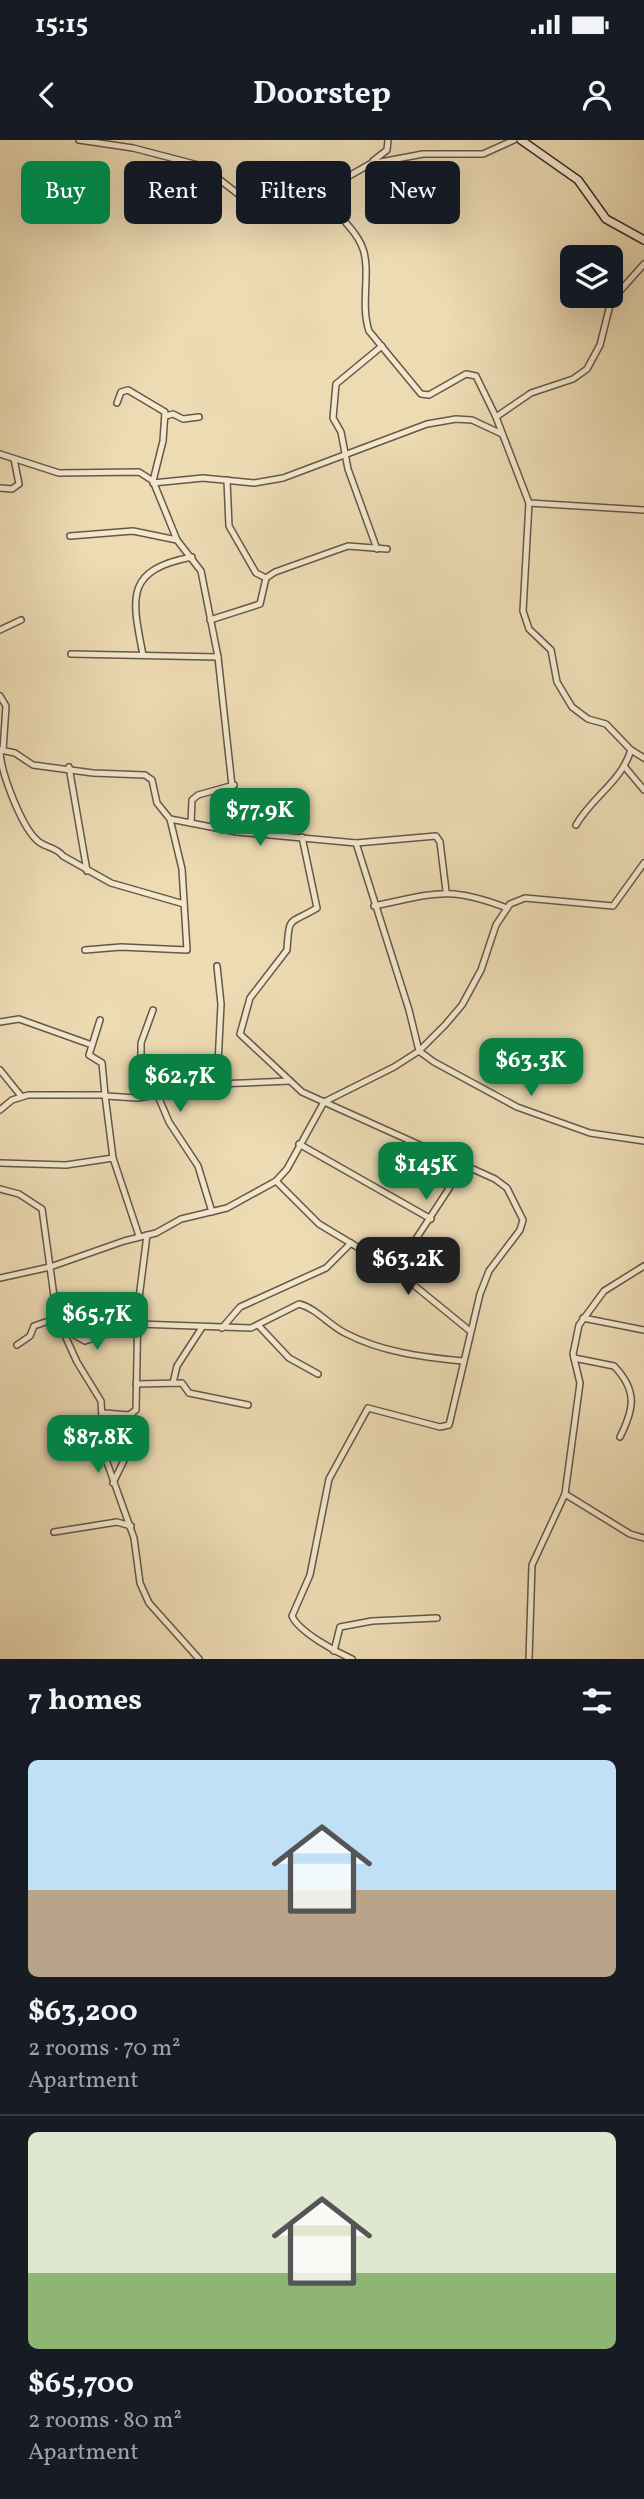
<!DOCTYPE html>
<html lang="en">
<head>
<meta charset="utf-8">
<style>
  body { margin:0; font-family:Vollkorn,serif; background:#20242c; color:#f1f3f6; height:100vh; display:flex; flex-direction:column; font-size:26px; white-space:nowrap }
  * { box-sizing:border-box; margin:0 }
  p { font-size:23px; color:#9ea1a6 }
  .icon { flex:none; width:38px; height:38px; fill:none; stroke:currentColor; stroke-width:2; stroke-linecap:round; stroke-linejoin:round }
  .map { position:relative; height:1519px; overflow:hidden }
  .details { display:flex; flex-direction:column; background:#171b24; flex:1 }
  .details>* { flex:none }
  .top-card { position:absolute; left:21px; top:21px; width:602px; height:63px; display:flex; gap:14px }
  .fabs { position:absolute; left:560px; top:105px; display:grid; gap:14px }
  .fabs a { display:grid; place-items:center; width:63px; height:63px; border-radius:10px; background:#171b24; box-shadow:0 7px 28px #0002; font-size:35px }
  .price { position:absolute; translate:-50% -60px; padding:0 16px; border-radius:14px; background:#0b8043; color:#fff; font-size:23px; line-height:46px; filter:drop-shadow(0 2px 4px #0008) }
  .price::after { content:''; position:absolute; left:50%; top:42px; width:21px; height:16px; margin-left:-10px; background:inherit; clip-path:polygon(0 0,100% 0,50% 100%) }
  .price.current { background:#222; color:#fff }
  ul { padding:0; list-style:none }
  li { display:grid; align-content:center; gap:14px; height:371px; padding:0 28px }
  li+li { border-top:2px solid #363941 }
  li span { display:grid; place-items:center; height:217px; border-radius:10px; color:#555 }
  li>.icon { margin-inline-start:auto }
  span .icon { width:126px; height:126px; fill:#fffc; stroke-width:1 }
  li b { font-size:30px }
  h2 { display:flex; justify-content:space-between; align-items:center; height:84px; padding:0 28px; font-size:30px }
  .tag { padding:0 24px; border-radius:10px; background:#171b24; box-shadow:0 7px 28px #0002; font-size:24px; line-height:63px }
  .tag.current { background:#0b8043; color:#fff }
  .status { display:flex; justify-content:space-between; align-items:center; height:49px; padding:0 35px; background:#171b24; direction:ltr }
  .status svg { height:19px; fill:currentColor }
  header { display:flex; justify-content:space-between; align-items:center; height:91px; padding:0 28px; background:#171b24; font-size:32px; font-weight:700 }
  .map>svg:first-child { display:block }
</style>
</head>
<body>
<div class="status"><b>15:15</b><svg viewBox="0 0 49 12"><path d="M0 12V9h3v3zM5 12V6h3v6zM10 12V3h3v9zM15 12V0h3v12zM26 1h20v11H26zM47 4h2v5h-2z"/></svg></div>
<header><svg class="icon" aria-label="back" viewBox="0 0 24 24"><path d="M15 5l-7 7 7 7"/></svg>Doorstep<svg class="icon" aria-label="person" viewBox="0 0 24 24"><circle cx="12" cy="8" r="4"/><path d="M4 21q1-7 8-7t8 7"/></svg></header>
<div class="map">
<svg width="644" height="1519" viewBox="0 0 644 1519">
  <rect width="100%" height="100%" fill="#eddbb4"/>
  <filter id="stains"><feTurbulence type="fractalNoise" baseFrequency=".00286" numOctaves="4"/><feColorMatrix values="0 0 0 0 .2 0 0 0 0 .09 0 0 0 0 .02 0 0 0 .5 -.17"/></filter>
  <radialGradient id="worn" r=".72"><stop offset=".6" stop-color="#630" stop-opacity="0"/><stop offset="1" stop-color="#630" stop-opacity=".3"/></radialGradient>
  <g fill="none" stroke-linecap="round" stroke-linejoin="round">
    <g stroke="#665848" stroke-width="8">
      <g id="street">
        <path d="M79 0 133 8 202 26 242 57 252 62 275 64 309 59 370 24 423 14H483L514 0"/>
        <path d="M373 21 387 10 388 0"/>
        <path d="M330 47C334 82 354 83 363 109 371 132 360 164 369 191L421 254 429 255 466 234 476 236 496 277 529 363 644 370"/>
        <path d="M117 263 121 252 128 250 165 272 163 301 153 341"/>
        <path d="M166 276 173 274 183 279 199 277"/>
        <path d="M496 277 531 253 573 239 587 229 600 205 611 161 644 124"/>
        <path d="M0 314 59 333 139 332 153 341 177 400 201 431 218 517 237 692"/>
        <path d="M227 340 229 386 256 433 266 438"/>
        <path d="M153 343 203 338 254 343 283 338 427 284 456 279 472 280 502 294"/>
        <path d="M0 348 12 349 19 344 14 319"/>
        <path d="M529 363 523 471 529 489 551 510 557 542 572 567 588 579 606 584 631 610 644 618"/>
        <path d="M70 396 133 391 177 400"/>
        <path d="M377 409 348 329 341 292 333 278 336 244 382 206"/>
        <path d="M210 480 260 464 266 438 275 432 348 406 387 409"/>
        <path d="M0 490 21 480"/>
        <path d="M71 514 218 517"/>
        <path d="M143 515C132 458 124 430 192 417"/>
        <path d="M0 556 6 566 3 610"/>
        <path d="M0 610 15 613 33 625 93 633 145 635 152 640 157 663 170 679 237 692 356 703 409 870 419 911 434 922 517 967 590 993 644 1001"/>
        <path d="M0 610C0 631 22 689 39 702 47 708 56 707 63 716L111 743 184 764"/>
        <path d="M624 626 644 650"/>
        <path d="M69 627 87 731"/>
        <path d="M191 683 192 660 198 655 234 645"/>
        <path d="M576 685C593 656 621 642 631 610"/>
        <path d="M302 697 317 768C289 785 289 774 287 810L250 858 240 894 302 952 495 1039 507 1048 523 1080 520 1090 489 1131 480 1154 449 1285 440 1287 368 1268 329 1339 310 1435 292 1476C299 1492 336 1512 352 1519"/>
        <path d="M356 703 436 696 440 702 446 751"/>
        <path d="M374 766C434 754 447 745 507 768"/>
        <path d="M85 810 121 807 187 810 182 729 170 679"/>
        <path d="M217 826 221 864 217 944 290 941"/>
        <path d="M153 870 141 903V916L169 982 198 1026 212 1072"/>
        <path d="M100 880 89 915 102 923 105 955"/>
        <path d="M0 882 19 879 92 905"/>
        <path d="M0 930 21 956"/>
        <path d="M106 956 137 958 157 955"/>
        <path d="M0 970 12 960 28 955H105L113 1018 139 1096"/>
        <path d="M299 1004 431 1079"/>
        <path d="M0 1023 66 1025 113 1018"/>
        <path d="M463 1027 397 1128 399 1133 470 1191"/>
        <path d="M276 1041 319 1084 397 1131"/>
        <path d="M0 1049 19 1054 42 1069 57 1178 77 1222 101 1261 104 1314 134 1398 140 1443 149 1463 199 1519"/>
        <path d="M0 1138 50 1127 124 1101 156 1093 181 1079 227 1068 276 1041 287 1029 324 962 394 927 419 911 445 885 462 865 481 830 496 785 510 764 525 758 613 766 644 723"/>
        <path d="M583 1178 644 1190"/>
        <path d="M138 1184 251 1188 299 1164C316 1168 329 1185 345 1193 381 1212 422 1217 462 1221"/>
        <path d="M259 1186 289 1218 318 1234"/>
        <path d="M222 1188 240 1167 326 1128 351 1103"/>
        <path d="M64 1189 85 1201 138 1183"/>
        <path d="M17 1205 30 1196 34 1186 57 1178"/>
        <path d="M574 1218 614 1226C638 1251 634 1269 620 1297"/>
        <path d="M173 1243 177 1226 201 1189"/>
        <path d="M136 1244 182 1243 189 1253 248 1265"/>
        <path d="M104 1273 129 1275 136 1270 138 1166 147 1095"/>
        <path d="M72 1295H104"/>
        <path d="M113 1343 130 1308 132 1275"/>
        <path d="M565 1354 630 1394 644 1398"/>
        <path d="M54 1392 117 1382 131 1386"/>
        <path d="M334 1511 340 1487 372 1481 437 1478"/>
        <path d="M529 1519 532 1425 565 1354 580 1243 573 1214 579 1185 604 1151 644 1126"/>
      </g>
    </g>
    <g stroke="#392d24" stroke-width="10">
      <path id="secondary" d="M521 0 578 40 606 79 644 100"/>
    </g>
    <use href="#street" stroke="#f3e8ce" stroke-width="5"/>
    <use href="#secondary" stroke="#f3e8ce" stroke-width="7"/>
  </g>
  <rect width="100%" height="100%" filter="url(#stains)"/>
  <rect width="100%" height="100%" fill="url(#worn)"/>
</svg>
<div class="fabs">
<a><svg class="icon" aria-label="layers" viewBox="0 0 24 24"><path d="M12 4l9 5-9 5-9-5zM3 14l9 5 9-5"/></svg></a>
</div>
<b class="price" style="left:260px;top:708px">$77.9K</b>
<b class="price" style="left:531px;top:958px">$63.3K</b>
<b class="price" style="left:180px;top:974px">$62.7K</b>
<b class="price" style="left:426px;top:1062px">$145K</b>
<b class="price current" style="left:408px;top:1157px">$63.2K</b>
<b class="price" style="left:97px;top:1212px">$65.7K</b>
<b class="price" style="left:98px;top:1335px">$87.8K</b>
<div class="top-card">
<a class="tag current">Buy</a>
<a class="tag">Rent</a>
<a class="tag">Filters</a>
<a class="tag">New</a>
</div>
</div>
<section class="details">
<h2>7 homes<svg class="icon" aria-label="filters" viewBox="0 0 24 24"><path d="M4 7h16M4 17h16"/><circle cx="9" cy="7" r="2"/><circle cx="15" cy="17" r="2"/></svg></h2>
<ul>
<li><span style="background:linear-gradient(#bfe0f5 60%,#b9a48a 0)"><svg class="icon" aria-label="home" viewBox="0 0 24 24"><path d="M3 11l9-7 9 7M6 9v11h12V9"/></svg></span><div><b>$63,200</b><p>2 rooms · 70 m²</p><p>Apartment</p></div></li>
<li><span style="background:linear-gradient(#dfe7d0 65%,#8fb573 0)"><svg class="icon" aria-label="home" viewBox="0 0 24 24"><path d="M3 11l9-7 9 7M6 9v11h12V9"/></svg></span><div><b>$65,700</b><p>2 rooms · 80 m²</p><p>Apartment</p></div></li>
</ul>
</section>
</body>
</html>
